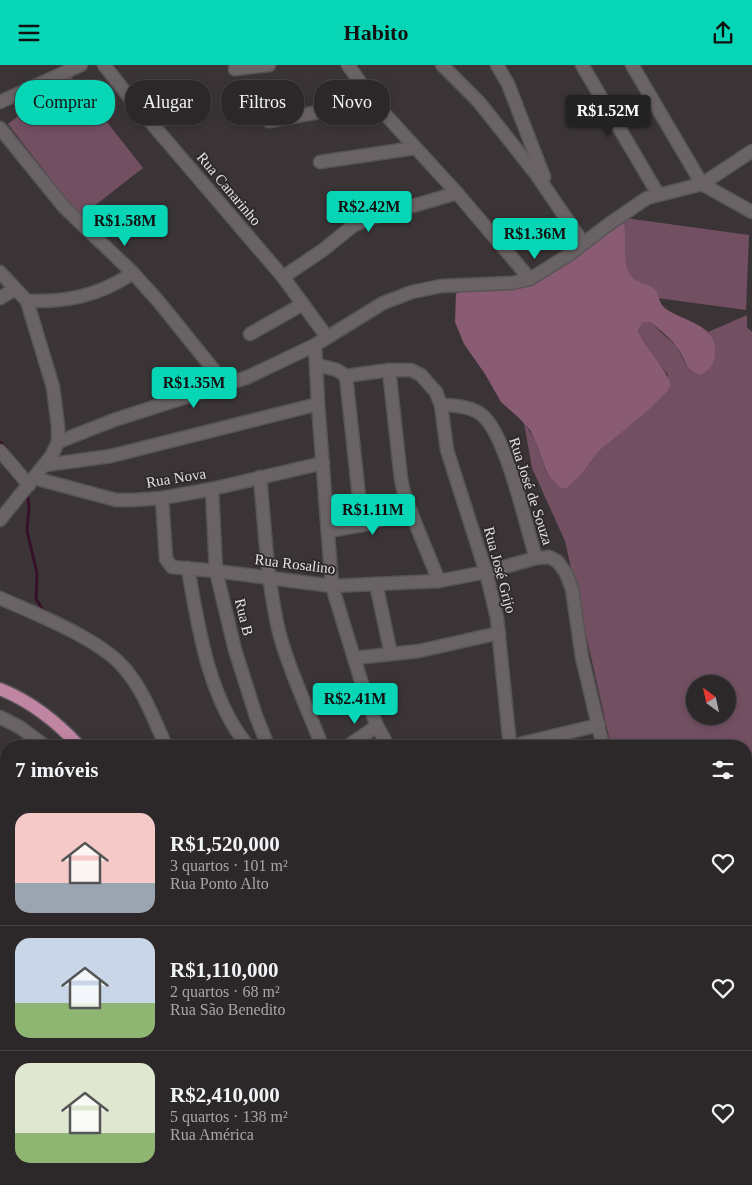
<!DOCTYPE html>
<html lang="pt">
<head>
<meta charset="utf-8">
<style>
  body { margin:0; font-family:Georgia,serif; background:#342f31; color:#f1f3f6; height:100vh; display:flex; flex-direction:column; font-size:19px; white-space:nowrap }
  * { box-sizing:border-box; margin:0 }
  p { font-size:16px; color:#a6a5a8 }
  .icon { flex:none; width:28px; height:28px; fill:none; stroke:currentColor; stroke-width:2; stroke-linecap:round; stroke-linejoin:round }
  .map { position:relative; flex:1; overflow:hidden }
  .side { position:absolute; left:0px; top:675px; width:752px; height:445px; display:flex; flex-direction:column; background:#2c2729; border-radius:20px 20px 0 0; box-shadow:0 2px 8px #0003,0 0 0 1px #484446 }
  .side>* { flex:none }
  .guide { position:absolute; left:15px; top:15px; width:500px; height:45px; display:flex; gap:10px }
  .needle { width:32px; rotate:327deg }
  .tools { position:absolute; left:686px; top:610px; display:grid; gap:10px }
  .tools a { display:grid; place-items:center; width:50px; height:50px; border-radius:50%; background:#2c2729; box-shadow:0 2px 8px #0003,0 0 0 1px #484446; font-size:25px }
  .price { position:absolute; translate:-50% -42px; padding:0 11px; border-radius:5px; background:#06d5b6; color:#111; font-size:16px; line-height:32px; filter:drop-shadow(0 1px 2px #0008) }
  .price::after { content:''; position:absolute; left:50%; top:30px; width:15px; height:11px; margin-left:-8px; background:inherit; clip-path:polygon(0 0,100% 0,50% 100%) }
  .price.active { background:#222; color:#fff }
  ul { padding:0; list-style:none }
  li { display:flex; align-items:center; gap:15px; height:125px; padding:0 15px }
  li+li { border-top:1px solid #484446 }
  li span { display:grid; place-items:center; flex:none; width:140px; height:100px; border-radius:15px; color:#555 }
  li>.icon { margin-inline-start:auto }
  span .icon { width:60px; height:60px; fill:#fffc; stroke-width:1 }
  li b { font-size:21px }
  h2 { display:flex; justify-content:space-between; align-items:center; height:60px; padding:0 15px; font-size:21px }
  .tag { padding:0 18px; border-radius:20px; background:#2c2729; box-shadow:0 2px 8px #0003,0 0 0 1px #484446; font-size:18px; line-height:45px }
  .tag.active { background:#06d5b6; color:#111 }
  header { display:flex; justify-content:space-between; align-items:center; height:65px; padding:0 15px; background:#06d5b6; color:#111; font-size:22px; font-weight:800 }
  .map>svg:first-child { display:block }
</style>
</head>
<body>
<header><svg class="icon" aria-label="menu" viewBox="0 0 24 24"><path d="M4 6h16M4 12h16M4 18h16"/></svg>Habito<svg class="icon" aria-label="share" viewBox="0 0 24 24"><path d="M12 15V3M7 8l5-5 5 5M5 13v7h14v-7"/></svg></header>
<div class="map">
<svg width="752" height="1120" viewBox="0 0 752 1120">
  <rect width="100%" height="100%" fill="#3b3437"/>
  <g fill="#725062" fill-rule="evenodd">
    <path d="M70 10 143 103 80 152 8 59Z"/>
    <path d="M625 153 749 170 746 245 613 227Z"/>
    <path d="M747 250V262L752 267V902L746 908V681H611L565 476 532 403 524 358 534 373 547 409 567 423 580 411 599 386 665 329 668 310C657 296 646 282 638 266L643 257H650L677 282 686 300 711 271 708 267ZM695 619H728V651H695Z"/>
    <path d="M746 1075 752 1086V1120H679L678 1114H746Z"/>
  </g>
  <g fill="#895c73">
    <path d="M623 156C629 174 619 195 632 212 638 219 649 218 655 225 661 232 657 237 666 244 685 257 719 260 715 290 714 300 709 305 700 310 683 303 686 293 676 281 669 272 659 264 650 257H643L638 266C647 286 664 300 671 320L665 329 647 346 599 386 580 411 567 423H560L547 408 534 373 530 365 518 352 501 337 485 309 464 279 455 257 456 229 459 226H482L502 223Z"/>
    <path d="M752 902V992L746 988V908Z"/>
    <path d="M746 1043 752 1053V1086L746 1075Z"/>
  </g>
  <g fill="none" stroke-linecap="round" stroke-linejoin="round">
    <g stroke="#361026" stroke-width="3">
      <path d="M0 377 6 383"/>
      <path d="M27 426 29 443 27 466 37 508 36 534 45 548"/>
      <path d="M0 1107 6 1106"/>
      <path d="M390 1114 394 1120"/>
    </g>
    <g stroke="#585355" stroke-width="15">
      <g id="minor">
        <path d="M104 0 130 33 283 212 327 272"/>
        <path d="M348 0 374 37"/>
        <path d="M442 0 479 37 536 109 583 178"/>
        <path d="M497 0 508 19 544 112"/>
        <path d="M582 0 658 129"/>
        <path d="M632 0 702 119 752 147"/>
        <path d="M235 4 269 0"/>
        <path d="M0 37 81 0"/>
        <path d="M269 56 374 37 457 128 530 214"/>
        <path d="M0 63 64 142 133 208 159 237 226 320"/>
        <path d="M320 97 415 83"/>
        <path d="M0 207 27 236 53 322 58 361V377L52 390 0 455"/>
        <path d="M283 212 323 185 354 160 371 153 457 128"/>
        <path d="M0 233 15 224"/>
        <path d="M27 236C68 237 98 231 133 208"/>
        <path d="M250 269 303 239"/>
        <path d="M315 280 318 339 332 521 366 632 377 661 388 681"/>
        <path d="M317 300 337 305 346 311 362 460"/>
        <path d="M389 305 401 414 405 433 439 516"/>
        <path d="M346 311 389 305H411L421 310 436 327 441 340 447 385 486 507 497 553 510 681"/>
        <path d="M441 340C454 340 471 341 482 350 506 369 526 461 536 493"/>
        <path d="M58 377 114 355 248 312 315 280 383 238 412 227 441 221 512 218 530 214 567 191 609 159 647 133 702 119 752 86"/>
        <path d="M0 386 29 420"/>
        <path d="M45 400 111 391 318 339"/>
        <path d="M260 412C265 464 267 516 279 567 289 606 308 644 322 681"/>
        <path d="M34 413 116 435H133L162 433 212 424 323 398"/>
        <path d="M212 424 216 506 235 585 256 651 268 681"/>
        <path d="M162 433 166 494 172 502 216 506 332 521 439 516 486 507 536 493 549 492 557 496 566 508 572 524 582 592 603 681"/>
        <path d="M328 466 362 460 411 446"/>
        <path d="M188 503C198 562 209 635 248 681"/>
        <path d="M376 519 391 589"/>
        <path d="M0 533C35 549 101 574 125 604 144 626 154 655 166 681"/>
        <path d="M354 593 419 586 499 568"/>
        <path d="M0 652 21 663 45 681"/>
        <path d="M348 681 377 661"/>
        <path d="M511 681 599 660"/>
        <path d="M0 826 6 831"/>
        <path d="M0 900 6 892"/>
        <path d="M746 1007 752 1005"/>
        <path d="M0 1048 6 1038"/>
        <path d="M215 1114 224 1120"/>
        <path d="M74 1120 76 1114"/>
        <path d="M187 1120 190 1114"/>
        <path d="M424 1120 427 1114"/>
      </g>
    </g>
    <g stroke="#585355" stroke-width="15">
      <g id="major">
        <path d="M0 624C30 636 57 657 79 681"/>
        <path d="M382 1114 386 1120"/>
      </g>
    </g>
    <use href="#minor" stroke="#6a6366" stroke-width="12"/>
    <use href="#major" stroke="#bf85a3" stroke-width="12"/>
  </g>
  <g text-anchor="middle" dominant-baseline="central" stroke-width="4" stroke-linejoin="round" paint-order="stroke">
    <g font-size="15" fill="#e3dfe1" stroke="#312a2d">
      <text transform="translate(229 124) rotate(50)">Rua Canarinho</text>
      <text transform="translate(176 413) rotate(-9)">Rua Nova</text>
      <text transform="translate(531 426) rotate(72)">Rua José de Souza</text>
      <text transform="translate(295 499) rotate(7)">Rua Rosalino</text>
      <text transform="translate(500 505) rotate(75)">Rua José Grijo</text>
      <text transform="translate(244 552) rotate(77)">Rua B</text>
    </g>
  </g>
</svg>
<div class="tools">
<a><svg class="needle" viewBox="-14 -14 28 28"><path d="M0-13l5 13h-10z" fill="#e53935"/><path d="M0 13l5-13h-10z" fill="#a6a5a8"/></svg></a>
</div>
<b class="price active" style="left:608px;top:72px">R$1.52M</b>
<b class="price" style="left:369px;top:168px">R$2.42M</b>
<b class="price" style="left:125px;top:182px">R$1.58M</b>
<b class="price" style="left:535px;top:195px">R$1.36M</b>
<b class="price" style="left:194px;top:344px">R$1.35M</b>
<b class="price" style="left:373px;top:471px">R$1.11M</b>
<b class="price" style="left:355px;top:660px">R$2.41M</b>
<div class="guide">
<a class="tag active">Comprar</a>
<a class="tag">Alugar</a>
<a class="tag">Filtros</a>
<a class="tag">Novo</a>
</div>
<section class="side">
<h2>7 imóveis<svg class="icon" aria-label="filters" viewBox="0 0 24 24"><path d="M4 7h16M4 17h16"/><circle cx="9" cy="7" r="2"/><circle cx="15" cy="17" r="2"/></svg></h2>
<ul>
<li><span style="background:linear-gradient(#f6c9c9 70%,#9aa5b1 0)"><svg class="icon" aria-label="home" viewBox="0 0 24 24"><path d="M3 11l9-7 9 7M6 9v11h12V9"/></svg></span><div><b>R$1,520,000</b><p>3 quartos · 101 m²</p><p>Rua Ponto Alto</p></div><svg class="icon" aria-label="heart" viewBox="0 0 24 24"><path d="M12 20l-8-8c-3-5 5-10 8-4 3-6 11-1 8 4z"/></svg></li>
<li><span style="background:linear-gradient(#c9d6e8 65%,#8fb573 0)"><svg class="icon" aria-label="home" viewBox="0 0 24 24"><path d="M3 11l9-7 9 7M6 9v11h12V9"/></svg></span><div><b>R$1,110,000</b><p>2 quartos · 68 m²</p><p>Rua São Benedito</p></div><svg class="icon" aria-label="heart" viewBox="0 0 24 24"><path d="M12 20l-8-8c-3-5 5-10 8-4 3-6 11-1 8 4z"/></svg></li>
<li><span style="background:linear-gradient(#dfe7d0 70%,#8fb573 0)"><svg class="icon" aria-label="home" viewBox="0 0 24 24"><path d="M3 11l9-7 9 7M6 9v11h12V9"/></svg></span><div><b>R$2,410,000</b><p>5 quartos · 138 m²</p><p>Rua América</p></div><svg class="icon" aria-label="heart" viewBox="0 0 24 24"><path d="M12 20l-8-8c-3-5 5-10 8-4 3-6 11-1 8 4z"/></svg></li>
</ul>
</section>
</div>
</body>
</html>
